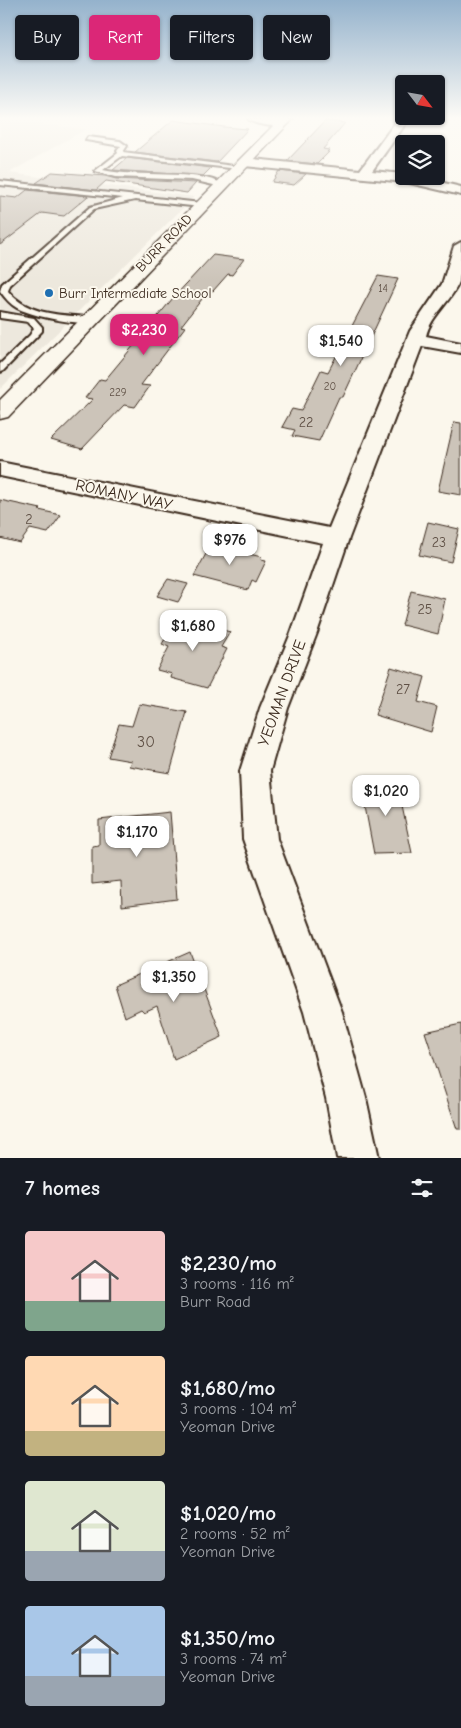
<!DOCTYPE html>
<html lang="en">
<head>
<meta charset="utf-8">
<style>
  body { margin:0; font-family:"Comic Neue",sans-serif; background:#20242c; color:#f1f3f6; height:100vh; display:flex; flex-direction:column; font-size:19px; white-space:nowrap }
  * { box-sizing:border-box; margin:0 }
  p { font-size:16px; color:#9ea1a6 }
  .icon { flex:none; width:28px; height:28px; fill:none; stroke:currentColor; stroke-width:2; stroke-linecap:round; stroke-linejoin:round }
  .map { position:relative; height:1158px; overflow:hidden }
  .sheet { display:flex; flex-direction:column; background:#171b24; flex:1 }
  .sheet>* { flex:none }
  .top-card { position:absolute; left:15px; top:15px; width:431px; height:45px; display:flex; gap:10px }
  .needle { width:32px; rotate:121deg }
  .buttons { position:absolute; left:395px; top:75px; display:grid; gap:10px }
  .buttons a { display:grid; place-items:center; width:50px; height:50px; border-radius:5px; background:#171b24; box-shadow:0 1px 4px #0004; font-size:25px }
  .price { position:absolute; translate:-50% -42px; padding:0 11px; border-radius:10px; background:#fff; color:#222; font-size:16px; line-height:32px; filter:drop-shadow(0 1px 2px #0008) }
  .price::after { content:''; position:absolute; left:50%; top:30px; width:15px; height:11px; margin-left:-8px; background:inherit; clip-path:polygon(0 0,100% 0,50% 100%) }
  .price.on { background:#db2777; color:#fff }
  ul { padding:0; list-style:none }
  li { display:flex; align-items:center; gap:15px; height:125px; padding:0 25px }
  li span { display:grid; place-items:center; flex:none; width:140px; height:100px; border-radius:5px; color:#555 }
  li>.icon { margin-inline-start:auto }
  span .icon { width:60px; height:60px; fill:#fffc; stroke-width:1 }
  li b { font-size:21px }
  h2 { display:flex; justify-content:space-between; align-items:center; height:60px; padding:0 25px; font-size:21px }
  .chip { padding:0 18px; border-radius:5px; background:#171b24; box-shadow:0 1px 4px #0004; font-size:18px; line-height:45px }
  .chip.on { background:#db2777; color:#fff }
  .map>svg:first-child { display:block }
</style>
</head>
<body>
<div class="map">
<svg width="461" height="1158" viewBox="0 0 461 1158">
  <rect width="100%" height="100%" fill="#fbf7ec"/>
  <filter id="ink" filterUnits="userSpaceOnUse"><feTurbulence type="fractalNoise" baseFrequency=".02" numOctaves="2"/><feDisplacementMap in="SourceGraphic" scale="10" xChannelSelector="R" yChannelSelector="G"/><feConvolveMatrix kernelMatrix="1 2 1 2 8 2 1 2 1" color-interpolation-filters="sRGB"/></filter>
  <g filter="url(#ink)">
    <path fill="#ede8dd" d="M0 120 86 129 9 173 194 197 0 389Z"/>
    <g fill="#ccc4b9" stroke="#3b2a1e">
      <path d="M173 120 224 127 248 129 217 162 135 152Z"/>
      <path d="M325 121 345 123 323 149 329 150 327 152H329L317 164 287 161Z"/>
      <path d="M127 158 211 168 203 176 113 170Z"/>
      <path d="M279 171 306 174 294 185 272 182Z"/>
      <path d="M52 172 105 176 116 179 196 183 187 193 106 181 96 190 36 183Z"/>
      <path d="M27 190 88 196 64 216 42 213 0 245V196L17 198Z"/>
      <path d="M213 255 244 259 232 275 228 274 213 291 209 290 181 326 185 327 141 385 150 386 135 407 124 405 82 449 51 440 93 399 85 398 100 379 105 380 173 298Z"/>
      <path d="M378 276 398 279 343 397H339L319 441 292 436 295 430 282 427 292 409 301 411 321 370 328 372Z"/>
      <path d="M454 422 461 423V495L438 491Z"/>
      <path d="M0 500 41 509 39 510 61 515 48 533 30 529 20 543 0 538Z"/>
      <path d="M428 522 459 529 451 562 419 555Z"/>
      <path d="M213 541 243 548 240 552 262 557 261 560 266 561 256 582 252 580 248 590 194 576Z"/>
      <path d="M168 579 188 584 178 602 157 596Z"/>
      <path d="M411 591 445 599 438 634 402 625Z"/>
      <path d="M178 617 230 632 221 647 227 649 207 688 171 678 172 674 157 670 169 647 162 644Z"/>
      <path d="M391 667 425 677 418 702 437 707 431 732 375 715Z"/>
      <path d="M139 704 187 712 170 773 129 766 131 761 108 757 119 724 132 726Z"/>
      <path d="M396 778 412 853 374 854 360 780Z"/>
      <path d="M170 812 177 899 122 906 121 881 92 884V846L99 845V820Z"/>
      <path d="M190 952 222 1037 174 1059 157 1006 144 1012 141 1009 125 1017 115 985Z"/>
      <path d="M461 1024V1129H457L425 1032Z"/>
    </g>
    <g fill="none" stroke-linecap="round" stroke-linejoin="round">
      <g stroke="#3b2a1e" stroke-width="4">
        <g id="lane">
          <path d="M88 137 120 141 127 146 123 152 242 167 239 169 122 156 103 170C136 178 199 169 225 185L222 187 192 180 116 177 95 171 118 153 117 151 121 146 86 140Z"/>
          <path d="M0 181 201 203 204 205 201 207 135 200 94 209 10 285 8 291C28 315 60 315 89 317L93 320C83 328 29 315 17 308 10 304 5 298 0 291L2 284 90 207 123 198 0 185Z"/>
          <path d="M0 312 34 318 42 327V331L3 371 0 372V364L30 335 34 328 28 322 0 318Z"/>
        </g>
      </g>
      <g stroke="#3b2a1e" stroke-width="4">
        <g id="street">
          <path d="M248 119H281L289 123C282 129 255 125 248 119Z"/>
          <path d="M398 119H409L372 171 404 174V176H414L461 187V195L405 182 244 166 238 162 244 158 360 170Z"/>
          <path d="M461 242C461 254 461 269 459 282 451 302 431 315 426 336L461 343V353L422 346 349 538 317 633 288 708 270 771 277 839 342 1012 366 1098 379 1158H337L326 1098 304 1012 243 839 240 771 260 708 291 633 323 543 0 476V462L329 528 410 331 442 284 454 246Z"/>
        </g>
      </g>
      <g stroke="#3b2a1e" stroke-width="3">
        <path id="secondary" d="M280 119H293L8 417 0 419V400Z"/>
      </g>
      <use href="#lane" fill="#fbf7ec" fill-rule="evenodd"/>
      <use href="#street" fill="#fbf7ec" fill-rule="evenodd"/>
      <use href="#secondary" fill="#fbf7ec" fill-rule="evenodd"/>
    </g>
  </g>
  <linearGradient id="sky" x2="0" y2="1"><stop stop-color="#94b2cc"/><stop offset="0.42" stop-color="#fdfbf6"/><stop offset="1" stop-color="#fdfbf6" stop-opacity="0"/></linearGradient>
  <rect width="461" height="281" fill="url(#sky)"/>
  <circle fill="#1f6fb2" stroke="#fbf7ec" stroke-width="2" cx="49" cy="293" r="5"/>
  <g text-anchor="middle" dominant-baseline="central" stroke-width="4" stroke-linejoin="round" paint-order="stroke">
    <g font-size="11" fill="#5f5045">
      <text x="383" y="288">14</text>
      <text x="330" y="386">20</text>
      <text x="118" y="392">229</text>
    </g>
    <g font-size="14" fill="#3b2a1e" stroke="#fbf7ec">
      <text transform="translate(164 243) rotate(-46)">BURR ROAD</text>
    </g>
    <g font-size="14" fill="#3b2a1e" stroke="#fbf7ec" text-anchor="start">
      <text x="59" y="293">Burr Intermediate School</text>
    </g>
    <g font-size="14" fill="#5f5045">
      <text x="306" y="422">22</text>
      <text x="29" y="519">2</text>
      <text x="439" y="542">23</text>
      <text x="425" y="609">25</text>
      <text x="403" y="689">27</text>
    </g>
    <g font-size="16" fill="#3b2a1e" stroke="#fbf7ec">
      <text transform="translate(124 495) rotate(12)">ROMANY WAY</text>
      <text transform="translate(282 693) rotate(-70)">YEOMAN DRIVE</text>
    </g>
    <g font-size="16" fill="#5f5045">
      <text x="146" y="742">30</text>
    </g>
  </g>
</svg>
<div class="buttons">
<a><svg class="needle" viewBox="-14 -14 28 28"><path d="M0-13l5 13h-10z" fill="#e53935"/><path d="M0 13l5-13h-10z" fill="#9ea1a6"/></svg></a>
<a><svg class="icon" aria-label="layers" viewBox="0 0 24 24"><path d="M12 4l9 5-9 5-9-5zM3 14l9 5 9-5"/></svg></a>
</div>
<b class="price on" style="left:144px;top:356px">$2,230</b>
<b class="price" style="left:341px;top:367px">$1,540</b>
<b class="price" style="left:230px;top:566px">$976</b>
<b class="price" style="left:193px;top:652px">$1,680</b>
<b class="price" style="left:386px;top:817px">$1,020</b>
<b class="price" style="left:137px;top:858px">$1,170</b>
<b class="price" style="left:174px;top:1003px">$1,350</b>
<div class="top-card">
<a class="chip">Buy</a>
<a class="chip on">Rent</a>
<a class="chip">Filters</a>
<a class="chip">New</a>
</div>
</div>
<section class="sheet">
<h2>7 homes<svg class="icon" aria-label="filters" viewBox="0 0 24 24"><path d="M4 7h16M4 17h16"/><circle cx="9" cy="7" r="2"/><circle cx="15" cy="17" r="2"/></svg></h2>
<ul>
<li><span style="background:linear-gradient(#f6c9c9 70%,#7fa58c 0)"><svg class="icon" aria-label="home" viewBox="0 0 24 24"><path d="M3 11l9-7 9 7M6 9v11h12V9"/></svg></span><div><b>$2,230/mo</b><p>3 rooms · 116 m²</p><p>Burr Road</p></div></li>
<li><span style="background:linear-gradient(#ffd9b3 75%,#c2b280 0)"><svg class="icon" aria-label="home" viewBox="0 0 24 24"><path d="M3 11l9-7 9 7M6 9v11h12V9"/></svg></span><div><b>$1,680/mo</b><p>3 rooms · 104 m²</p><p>Yeoman Drive</p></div></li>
<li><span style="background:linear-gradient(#dfe7d0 70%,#9aa5b1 0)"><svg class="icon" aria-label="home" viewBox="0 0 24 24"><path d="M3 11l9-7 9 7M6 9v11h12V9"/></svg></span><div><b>$1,020/mo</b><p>2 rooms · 52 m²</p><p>Yeoman Drive</p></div></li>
<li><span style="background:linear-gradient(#a9c7e8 70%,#9aa5b1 0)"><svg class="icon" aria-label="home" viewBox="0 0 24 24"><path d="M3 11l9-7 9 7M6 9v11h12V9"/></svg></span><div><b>$1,350/mo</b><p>3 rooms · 74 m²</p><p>Yeoman Drive</p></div></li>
</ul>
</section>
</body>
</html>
